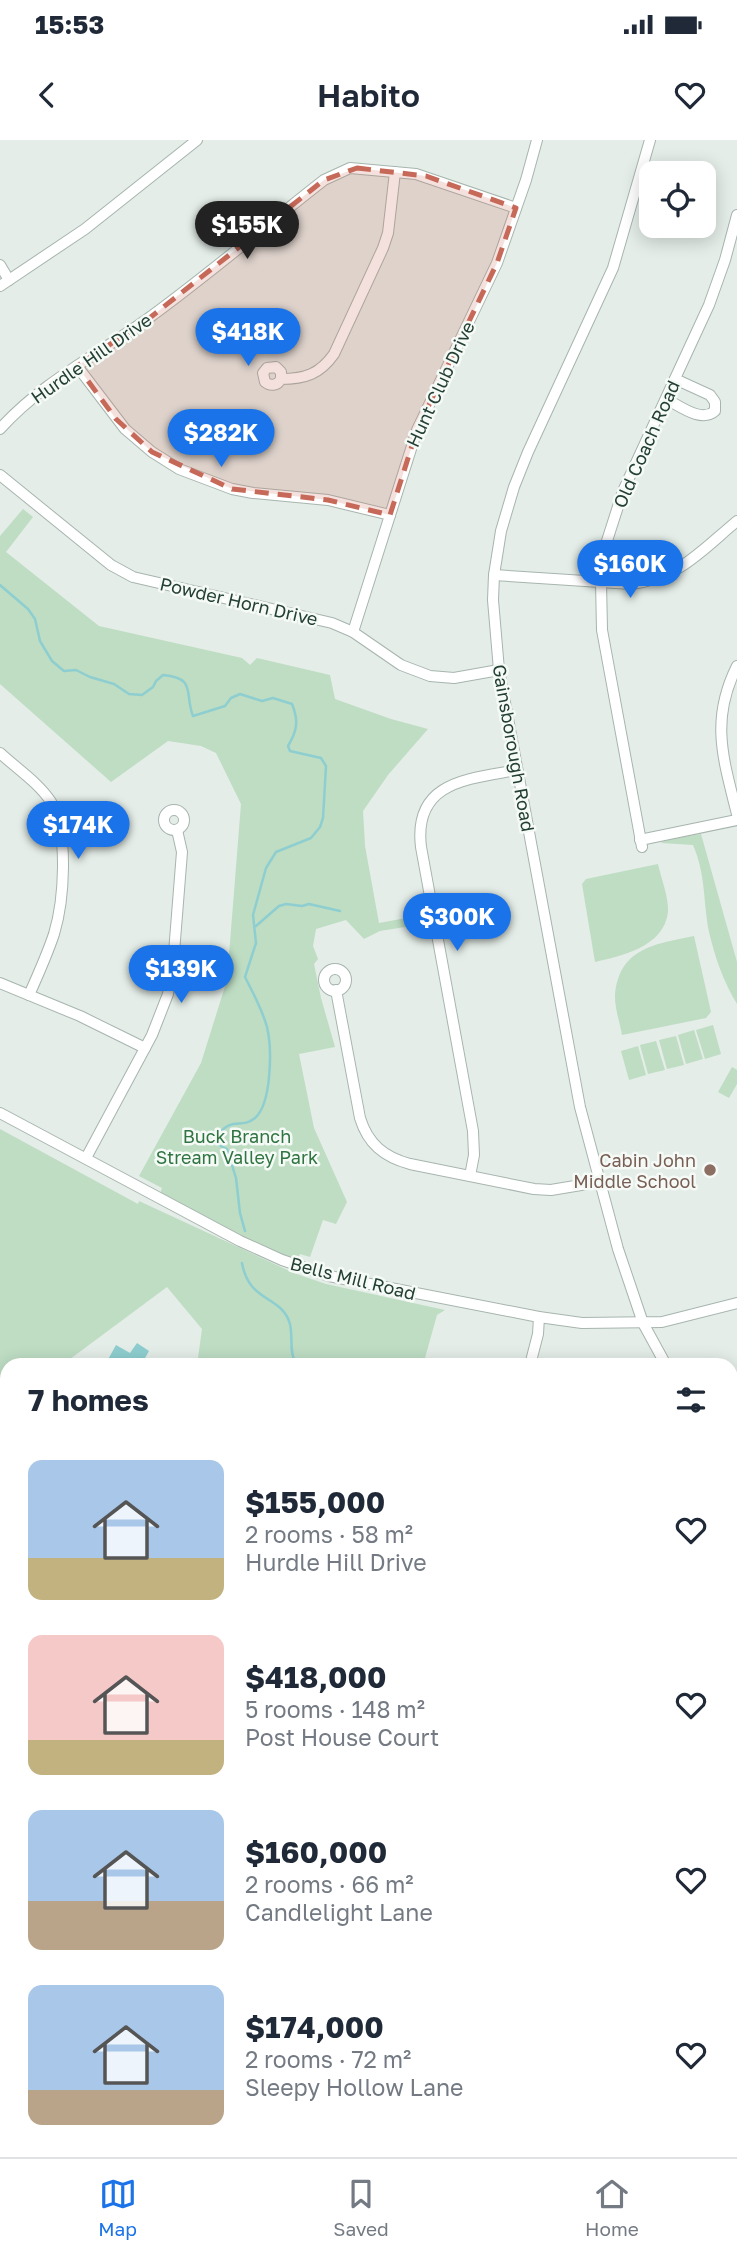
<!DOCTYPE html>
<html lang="en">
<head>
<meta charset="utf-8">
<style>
  body { margin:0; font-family:"Golos Text",sans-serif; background:#f6f6f7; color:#1f2937; height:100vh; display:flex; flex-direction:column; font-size:26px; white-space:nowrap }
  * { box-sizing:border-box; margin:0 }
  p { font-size:23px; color:#747a83 }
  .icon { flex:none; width:38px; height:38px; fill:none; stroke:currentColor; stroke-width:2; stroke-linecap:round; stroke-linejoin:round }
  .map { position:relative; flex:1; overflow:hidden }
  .panel { position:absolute; left:0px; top:1218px; width:738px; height:800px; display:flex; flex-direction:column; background:#fff; border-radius:21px 21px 0 0; box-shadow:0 4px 18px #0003 }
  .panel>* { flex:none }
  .buttons { position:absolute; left:639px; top:21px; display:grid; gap:14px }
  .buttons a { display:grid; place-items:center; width:77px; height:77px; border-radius:14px; background:#fff; box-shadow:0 4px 18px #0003; font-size:35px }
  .price { position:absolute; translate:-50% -60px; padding:0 16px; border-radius:24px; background:#1a73e8; color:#fff; font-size:23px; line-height:46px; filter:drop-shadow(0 2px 4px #0008) }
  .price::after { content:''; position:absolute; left:50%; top:42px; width:21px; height:16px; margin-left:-10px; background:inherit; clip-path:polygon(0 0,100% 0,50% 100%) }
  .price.current { background:#222; color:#fff }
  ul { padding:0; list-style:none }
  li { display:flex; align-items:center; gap:21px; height:175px; padding:0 28px }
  li span { display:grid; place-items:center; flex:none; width:196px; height:140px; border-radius:14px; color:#555 }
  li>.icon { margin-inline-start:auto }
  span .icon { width:84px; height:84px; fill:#fffc; stroke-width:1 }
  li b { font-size:30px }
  h2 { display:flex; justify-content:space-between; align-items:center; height:84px; padding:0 28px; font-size:30px }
  .status { display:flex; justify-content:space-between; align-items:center; height:49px; padding:0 35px; background:#fff; direction:ltr }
  .status svg { height:19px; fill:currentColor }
  header { display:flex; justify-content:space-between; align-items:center; height:91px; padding:0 28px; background:#fff; font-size:32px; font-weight:600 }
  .dock { display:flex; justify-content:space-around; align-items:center; height:98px; border-top:2px solid #e0e1e3; background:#fff; font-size:19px; color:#747a83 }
  .dock a { display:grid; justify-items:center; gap:4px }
  .dock .current { color:#1a73e8 }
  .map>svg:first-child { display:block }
</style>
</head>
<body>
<div class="status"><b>15:53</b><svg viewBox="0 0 49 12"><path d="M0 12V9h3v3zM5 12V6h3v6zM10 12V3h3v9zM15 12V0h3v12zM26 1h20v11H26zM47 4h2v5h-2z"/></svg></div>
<header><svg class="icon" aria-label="back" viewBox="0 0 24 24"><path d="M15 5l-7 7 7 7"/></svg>Habito<svg class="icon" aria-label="heart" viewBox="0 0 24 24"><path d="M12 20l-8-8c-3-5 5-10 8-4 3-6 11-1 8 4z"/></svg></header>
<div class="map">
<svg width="737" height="2017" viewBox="0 0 737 2017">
  <rect width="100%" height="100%" fill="#e4ede8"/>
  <g fill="#beddc3">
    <path d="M23 369 33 377 6 412 99 486 242 518 250 525 257 518 330 535 335 559 391 579 428 589 388 635 363 671 365 706 379 783 422 775 424 784 380 791 364 799 346 780 316 789 313 806 318 819 314 824 321 858 335 907 299 914 314 988 347 1062 336 1084 323 1080 310 1117 300 1114 295 1125 159 1057 162 1048 139 1036 201 923 227 840 241 664 216 613 201 606 168 601 111 642 0 544V396Z"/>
    <path d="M701 694 737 822V864C723 841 715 817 709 792 703 761 706 735 693 705L661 703 666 700Z"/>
    <path d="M658 724C661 738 669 758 668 772 664 807 621 816 595 822L582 744 586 739Z"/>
    <path d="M694 796 711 872 706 878 622 895C620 883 615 869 615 857 618 808 655 804 694 796Z"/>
    <path d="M713 885 721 914 705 919 696 890Z"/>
    <path d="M694 890 703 919 686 924 678 895Z"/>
    <path d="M676 896 684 925 667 929 659 900Z"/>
    <path d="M656 901 665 930 648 934 640 905Z"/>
    <path d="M638 906 646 935 629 940 621 911Z"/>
    <path d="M732 927 737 930V944L729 958 718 952Z"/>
    <path d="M0 989 138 1064 139 1061 294 1133 326 1144 445 1170 437 1175 423 1225H197L202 1189 167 1147 62 1225H7V1264L0 1269Z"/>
    <path d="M0 1550 7 1580V1670L0 1669Z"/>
    <path d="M737 1567V1640L732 1630V1569Z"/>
    <path d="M0 1785 7 1786V1890L6 1895 0 1897Z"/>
    <path d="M732 1793 737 1799V1976H732Z"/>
    <path d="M0 2001 7 2004V2011H31L52 2017H0Z"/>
    <path d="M449 2011H687L679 2017H449Z"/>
  </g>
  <path fill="#8eced0" d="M137 1203 149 1211 141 1225H105L116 1205 130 1213Z"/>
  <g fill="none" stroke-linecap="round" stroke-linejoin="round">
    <g stroke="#8eced0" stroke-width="2.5">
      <path d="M0 445 28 469 35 479 40 501 52 521 64 531 76 530 90 537 114 544 129 554 142 555 153 547 156 541 163 535C197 538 184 553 193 576L225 566 231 558 240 554 262 561 273 558 292 564C299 581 297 591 288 606L290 611 321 618 326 626 323 678 320 687 311 698 276 712 266 728 253 775 256 803 245 837C253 853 262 869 267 887 272 908 272 963 255 978 240 990 233 975 217 996L219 1005 227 1009 236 1038 240 1073 245 1091"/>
      <path d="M256 786 279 766 286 764 302 766 309 764 340 771"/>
      <path d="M242 1123C249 1162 279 1155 289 1181 294 1193 288 1210 296 1225"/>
      <path d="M732 1838 734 1837"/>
      <path d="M569 2011C581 2016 590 2015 602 2011"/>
      <path d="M519 2017 522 2011"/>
    </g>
    <g stroke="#a7b5ae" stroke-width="12">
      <g id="minor">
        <path d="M650 0 613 128 528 312 514 347 501 391 494 435 493 460 499 530 580 967 618 1109 643 1183 666 1225"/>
        <path d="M0 125 9 140"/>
        <path d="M0 146 85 89 197 0"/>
        <path d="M77 226 125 289 152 312 179 329 232 349 253 353 328 360 390 375"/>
        <path d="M281 239V232L276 227 267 228 263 233 265 242C271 247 278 245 281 239 305 239 320 234 334 214L383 108 388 93 395 32"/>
        <path d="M666 259C680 266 701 283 715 271V262L710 255 675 239"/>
        <path d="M0 289C41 243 97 215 146 180 207 136 265 86 324 40L350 28 416 34 516 68"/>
        <path d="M0 335 111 425 133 437 332 483 353 492 401 525 430 536 454 538 499 530"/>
        <path d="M494 435 631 444C679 438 701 411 737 381"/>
        <path d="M353 492 417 290 497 123 526 40 537 0"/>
        <path d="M737 526C710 580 723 618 737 674"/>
        <path d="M0 613C16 628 39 643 51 662 69 693 64 761 54 794 47 815 38 835 29 855"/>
        <circle cx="174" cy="680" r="10"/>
        <path d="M640 700 737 680"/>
        <path d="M642 707 602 490 601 442 605 407 623 351 709 165 725 120 737 75"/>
        <circle cx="335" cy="840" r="11"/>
        <path d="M0 843 80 876 145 908"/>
        <path d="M336 850 360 978C368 1004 384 1017 410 1024L534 1049 551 1050 599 1042"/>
        <path d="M0 973 240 1101 282 1120 329 1136 539 1177 582 1183 662 1182 737 1163"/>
        <path d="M86 1018 152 895 168 854 173 825 182 712 177 690"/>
        <path d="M470 1036 474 1015 473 991 421 707C413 641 469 639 517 630"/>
        <path d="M530 1225 538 1194 539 1177"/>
        <path d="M0 1290 7 1291"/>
        <path d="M732 1317 737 1321"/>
        <path d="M0 1321 1 1312"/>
        <path d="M737 1437 733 1442 737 1449"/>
        <path d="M0 1483 7 1491"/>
        <path d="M732 1510H737"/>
        <path d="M0 1724 7 1718"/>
        <path d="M732 1787 737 1794"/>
        <path d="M0 1951H7"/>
        <path d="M173 2011 197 2016 220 2011"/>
        <path d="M395 2011 396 2017"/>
      </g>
    </g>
    <use href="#minor" stroke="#fff" stroke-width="10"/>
  </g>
  <path fill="#c66959" fill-opacity="0.2" stroke="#c66959" stroke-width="5" stroke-dasharray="14 9" stroke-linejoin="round" d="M357 28 426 36 516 68 497 123 417 290 390 375 328 360 232 349 152 312 116 279 77 226 147 180 324 40Z"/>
  <circle fill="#8d6e63" stroke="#f5faf7" stroke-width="2.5" cx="710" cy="1030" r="7"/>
  <g text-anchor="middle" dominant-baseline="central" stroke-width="5" stroke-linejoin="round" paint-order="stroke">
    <g font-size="18" fill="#243f34" stroke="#f5faf7">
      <text transform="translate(91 218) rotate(-35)">Hurdle Hill Drive</text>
      <text transform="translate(440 244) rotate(-65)">Hunt Club Drive</text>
      <text transform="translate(646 304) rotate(-66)">Old Coach Road</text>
      <text transform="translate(239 461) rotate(13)">Powder Horn Drive</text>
      <text transform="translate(514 608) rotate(80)">Gainsborough Road</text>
      <text transform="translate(353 1138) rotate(14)">Bells Mill Road</text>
    </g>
    <g font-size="18" fill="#2f7441" stroke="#f5faf7">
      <text x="237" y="996">Buck Branch<tspan x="237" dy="21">Stream Valley Park</tspan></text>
    </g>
    <g font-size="18" fill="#785e54" stroke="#f5faf7" text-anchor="end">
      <text x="696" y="1020">Cabin John<tspan x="696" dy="21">Middle School</tspan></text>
    </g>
  </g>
</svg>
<div class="buttons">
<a><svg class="icon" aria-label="locate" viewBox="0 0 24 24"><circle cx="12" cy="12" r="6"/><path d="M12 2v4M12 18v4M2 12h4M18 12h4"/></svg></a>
</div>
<b class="price current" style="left:247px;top:121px">$155K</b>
<b class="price" style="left:248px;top:228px">$418K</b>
<b class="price" style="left:221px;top:329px">$282K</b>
<b class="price" style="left:630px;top:460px">$160K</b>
<b class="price" style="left:78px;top:721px">$174K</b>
<b class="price" style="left:457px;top:813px">$300K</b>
<b class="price" style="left:181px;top:865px">$139K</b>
<section class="panel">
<h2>7 homes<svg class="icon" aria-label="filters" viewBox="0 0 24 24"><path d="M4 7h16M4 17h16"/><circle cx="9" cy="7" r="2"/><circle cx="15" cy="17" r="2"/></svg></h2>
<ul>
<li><span style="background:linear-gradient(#a9c7e8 70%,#c2b280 0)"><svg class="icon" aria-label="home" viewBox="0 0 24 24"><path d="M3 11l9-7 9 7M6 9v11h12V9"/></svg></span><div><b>$155,000</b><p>2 rooms · 58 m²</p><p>Hurdle Hill Drive</p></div><svg class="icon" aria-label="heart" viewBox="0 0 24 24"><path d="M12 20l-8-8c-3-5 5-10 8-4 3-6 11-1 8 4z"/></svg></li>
<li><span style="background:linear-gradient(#f6c9c9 75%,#c2b280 0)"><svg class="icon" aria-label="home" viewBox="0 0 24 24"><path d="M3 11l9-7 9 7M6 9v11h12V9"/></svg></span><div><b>$418,000</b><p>5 rooms · 148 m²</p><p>Post House Court</p></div><svg class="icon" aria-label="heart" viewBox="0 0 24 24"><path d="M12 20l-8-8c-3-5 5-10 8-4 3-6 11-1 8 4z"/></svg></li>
<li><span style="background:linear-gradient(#a9c7e8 65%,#b9a48a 0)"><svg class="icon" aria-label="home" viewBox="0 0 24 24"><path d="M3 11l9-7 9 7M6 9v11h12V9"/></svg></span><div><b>$160,000</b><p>2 rooms · 66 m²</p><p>Candlelight Lane</p></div><svg class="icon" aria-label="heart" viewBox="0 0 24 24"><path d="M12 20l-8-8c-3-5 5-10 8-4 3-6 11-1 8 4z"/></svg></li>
<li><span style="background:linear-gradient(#a9c7e8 75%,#b9a48a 0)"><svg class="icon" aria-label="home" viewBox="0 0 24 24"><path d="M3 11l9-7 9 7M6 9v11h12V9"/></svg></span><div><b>$174,000</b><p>2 rooms · 72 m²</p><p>Sleepy Hollow Lane</p></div><svg class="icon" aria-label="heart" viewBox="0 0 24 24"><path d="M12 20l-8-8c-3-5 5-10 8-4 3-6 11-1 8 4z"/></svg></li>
</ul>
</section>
</div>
<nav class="dock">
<a class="current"><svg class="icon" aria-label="map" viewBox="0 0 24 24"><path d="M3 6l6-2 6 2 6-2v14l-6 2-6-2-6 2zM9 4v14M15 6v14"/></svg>Map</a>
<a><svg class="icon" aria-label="saved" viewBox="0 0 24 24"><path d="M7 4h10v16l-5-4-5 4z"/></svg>Saved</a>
<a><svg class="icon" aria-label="home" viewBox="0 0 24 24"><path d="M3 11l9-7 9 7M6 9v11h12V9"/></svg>Home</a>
</nav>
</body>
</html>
